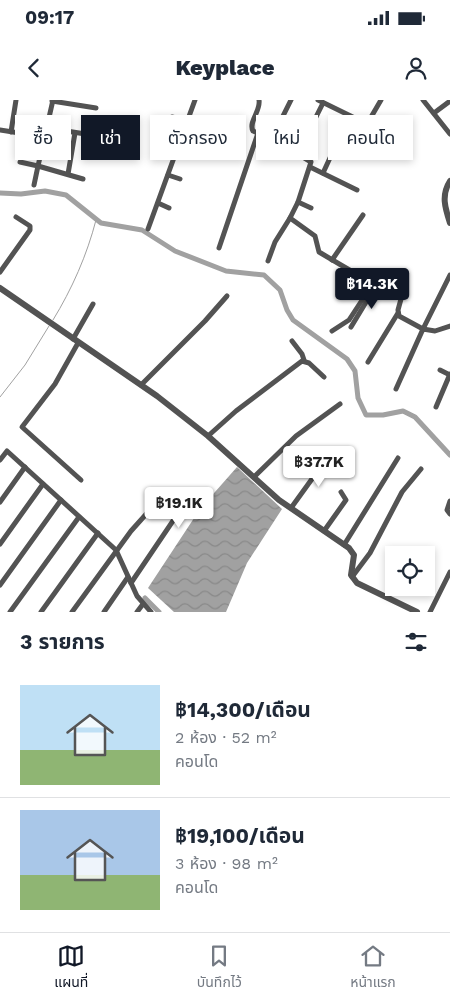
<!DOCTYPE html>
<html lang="th">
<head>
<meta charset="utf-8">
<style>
  body { margin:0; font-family:"Work Sans","Noto Sans Thai",sans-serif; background:#f6f6f7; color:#1f2937; height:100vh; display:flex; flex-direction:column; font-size:19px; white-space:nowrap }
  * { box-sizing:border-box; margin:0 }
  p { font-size:16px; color:#747a83 }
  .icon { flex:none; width:28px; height:28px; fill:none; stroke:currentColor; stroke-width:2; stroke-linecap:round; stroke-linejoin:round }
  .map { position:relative; height:512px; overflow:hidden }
  .sheet { display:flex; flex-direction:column; background:#fff; flex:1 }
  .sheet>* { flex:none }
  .banner { position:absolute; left:15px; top:15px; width:420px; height:45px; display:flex; gap:10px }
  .fabs { position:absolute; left:385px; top:446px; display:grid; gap:10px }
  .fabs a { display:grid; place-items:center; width:50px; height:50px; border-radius:0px; background:#fff; box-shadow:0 2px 8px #0003; font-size:25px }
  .price { position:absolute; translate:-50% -42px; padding:0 11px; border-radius:5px; background:#fff; color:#222; font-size:16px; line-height:32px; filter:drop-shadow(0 1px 2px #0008) }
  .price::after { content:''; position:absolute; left:50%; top:30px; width:15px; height:11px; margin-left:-8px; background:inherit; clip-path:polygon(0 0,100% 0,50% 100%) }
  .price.active { background:#111827; color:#fff }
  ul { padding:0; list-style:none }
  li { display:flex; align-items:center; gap:15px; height:125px; padding:0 20px }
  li+li { border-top:1px solid #e0e1e3 }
  li span { display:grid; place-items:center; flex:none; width:140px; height:100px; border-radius:0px; color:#555 }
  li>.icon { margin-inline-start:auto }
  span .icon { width:60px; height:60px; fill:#fffc; stroke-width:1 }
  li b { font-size:21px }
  h2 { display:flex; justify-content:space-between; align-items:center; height:60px; padding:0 20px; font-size:21px }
  .tag { padding:0 18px; border-radius:0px; background:#fff; box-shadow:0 2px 8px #0003; font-size:18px; line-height:45px }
  .tag.active { background:#111827; color:#fff }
  .status { display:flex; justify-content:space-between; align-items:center; height:35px; padding:0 25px; background:#fff; direction:ltr }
  .status svg { height:14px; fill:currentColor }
  header { display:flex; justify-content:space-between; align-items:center; height:65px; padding:0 20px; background:#fff; font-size:22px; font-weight:800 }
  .tab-bar { display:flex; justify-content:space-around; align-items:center; height:70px; border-top:1px solid #e0e1e3; background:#fff; font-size:14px; color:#747a83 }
  .tab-bar a { display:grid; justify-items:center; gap:2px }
  .tab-bar .active { color:#111827 }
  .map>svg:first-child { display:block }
</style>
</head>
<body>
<div class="status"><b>09:17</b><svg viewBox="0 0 49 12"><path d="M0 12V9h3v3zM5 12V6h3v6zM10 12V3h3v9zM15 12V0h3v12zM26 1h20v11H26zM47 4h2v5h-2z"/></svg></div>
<header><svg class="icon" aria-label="back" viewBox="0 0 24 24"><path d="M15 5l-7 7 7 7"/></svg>Keyplace<svg class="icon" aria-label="person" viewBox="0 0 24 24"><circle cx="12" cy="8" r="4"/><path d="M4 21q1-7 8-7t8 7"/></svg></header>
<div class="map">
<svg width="450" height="512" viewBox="0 0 450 512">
  <defs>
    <pattern id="water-waves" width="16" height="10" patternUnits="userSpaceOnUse" patternTransform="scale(1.25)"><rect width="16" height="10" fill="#a1a1a1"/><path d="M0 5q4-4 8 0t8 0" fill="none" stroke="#898989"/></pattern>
  </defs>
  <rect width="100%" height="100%" fill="#fff"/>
  <path fill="url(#water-waves)" d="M237 367 282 409 247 463 226 512H174L148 488 200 409Z"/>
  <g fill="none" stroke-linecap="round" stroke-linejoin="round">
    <g stroke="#a1a1a1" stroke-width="1">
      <path d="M53 220C72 189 87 155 96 120"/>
      <path d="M0 297 25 265 49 226"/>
    </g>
    <g stroke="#a1a1a1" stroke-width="5">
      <path d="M0 93 21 94 45 91 66 95 101 123 142 130 175 151 226 171 264 175 280 190 287 210 293 220 347 259 355 271 358 298 366 315H383L403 311 415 317 450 355"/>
      <path d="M145 498 159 512"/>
    </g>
    <g stroke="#535353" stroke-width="5">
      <path d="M53 0 38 66 83 79"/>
      <path d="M259 0C261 11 248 22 253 31L277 41 311 62 298 102 290 118 315 136 319 152 358 175 397 194 401 199 398 210 399 216 423 229 450 175"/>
      <path d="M318 0 367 24 381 0"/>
      <path d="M423 0 450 34"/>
      <path d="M52 1 96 8"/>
      <path d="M434 13 450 1"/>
      <path d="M172 17 188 21"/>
      <path d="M188 19 200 24"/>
      <path d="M47 28 92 35"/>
      <path d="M0 30 45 37"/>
      <path d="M11 32 16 0"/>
      <path d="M275 32 291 0"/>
      <path d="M338 40 350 16"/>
      <path d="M302 45 323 3"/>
      <path d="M178 47 190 51"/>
      <path d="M161 48 176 52"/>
      <path d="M20 62 38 66 34 85"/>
      <path d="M310 67 357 90"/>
      <path d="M323 73 335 47"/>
      <path d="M68 74 75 33"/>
      <path d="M168 75 180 79"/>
      <path d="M298 102 311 108"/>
      <path d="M158 103 169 108"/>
      <path d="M148 129 195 0"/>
      <path d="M219 148 258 33"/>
      <path d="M332 160 363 115"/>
      <path d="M268 161 275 142 290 118"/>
      <path d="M0 172 30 130V126L16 117"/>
      <path d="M351 227 377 184"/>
      <path d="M332 231 349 220 374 182"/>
      <path d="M73 239 93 204"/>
      <path d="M292 241 302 254 304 260"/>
      <path d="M78 243 55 284 22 327 81 380"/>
      <path d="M368 262 398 213"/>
      <path d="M440 270 450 275"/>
      <path d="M141 285 205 221 227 196"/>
      <path d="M396 289 423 229 435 231 450 226"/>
      <path d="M436 307 450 274"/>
      <path d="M208 336 236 311 302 261 309 263 324 277"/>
      <path d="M0 360 7 351 116 450 137 496 151 512"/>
      <path d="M254 377 296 336 340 304"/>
      <path d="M450 401 447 410 450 414"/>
      <path d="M0 402 25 367"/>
      <path d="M291 408 317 372V367L315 364"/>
      <path d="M324 431 346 400 341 392"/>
      <path d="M0 444 43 384"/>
      <path d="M344 445 398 358"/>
      <path d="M352 477 370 453 402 392 421 369"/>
      <path d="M0 485 61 400"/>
      <path d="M10 512 79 417"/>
      <path d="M41 512 98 433"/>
      <path d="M72 512 131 431 166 392H172L182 402 183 406 131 483"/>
      <path d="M104 512 128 477"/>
      <path d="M137 512 143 504"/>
      <path d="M430 512 450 472"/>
    </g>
    <g stroke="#535353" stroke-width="6">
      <path d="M450 81C441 95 445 108 450 123"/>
      <path d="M0 188 157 296 208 336 279 400 349 448 354 455 351 475 357 483 417 512"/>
    </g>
  </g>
</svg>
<div class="fabs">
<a><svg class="icon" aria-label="locate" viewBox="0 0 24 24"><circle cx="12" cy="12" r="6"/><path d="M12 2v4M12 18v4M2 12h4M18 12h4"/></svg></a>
</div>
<b class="price active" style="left:372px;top:210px">฿14.3K</b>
<b class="price" style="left:319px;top:388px">฿37.7K</b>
<b class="price" style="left:179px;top:429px">฿19.1K</b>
<div class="banner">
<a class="tag">ซื้อ</a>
<a class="tag active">เช่า</a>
<a class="tag">ตัวกรอง</a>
<a class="tag">ใหม่</a>
<a class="tag">คอนโด</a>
</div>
</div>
<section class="sheet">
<h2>3 รายการ<svg class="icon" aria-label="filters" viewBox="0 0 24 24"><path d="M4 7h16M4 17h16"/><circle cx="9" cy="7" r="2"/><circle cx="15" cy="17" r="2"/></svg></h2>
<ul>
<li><span style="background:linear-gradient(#bfe0f5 65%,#8fb573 0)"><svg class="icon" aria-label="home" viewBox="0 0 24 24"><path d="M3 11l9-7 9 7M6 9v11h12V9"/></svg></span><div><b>฿14,300/เดือน</b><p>2 ห้อง · 52 m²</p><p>คอนโด</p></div></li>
<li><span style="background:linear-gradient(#a9c7e8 65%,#8fb573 0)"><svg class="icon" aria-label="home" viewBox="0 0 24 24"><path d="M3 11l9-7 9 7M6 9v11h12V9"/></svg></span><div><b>฿19,100/เดือน</b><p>3 ห้อง · 98 m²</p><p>คอนโด</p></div></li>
</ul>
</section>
<nav class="tab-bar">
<a class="active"><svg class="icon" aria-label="map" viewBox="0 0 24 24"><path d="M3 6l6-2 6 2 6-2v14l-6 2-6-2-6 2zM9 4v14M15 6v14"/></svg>แผนที่</a>
<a><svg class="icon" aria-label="saved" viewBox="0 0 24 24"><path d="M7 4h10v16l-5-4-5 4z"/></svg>บันทึกไว้</a>
<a><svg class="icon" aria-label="home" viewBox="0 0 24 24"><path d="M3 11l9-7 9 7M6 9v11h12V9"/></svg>หน้าแรก</a>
</nav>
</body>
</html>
